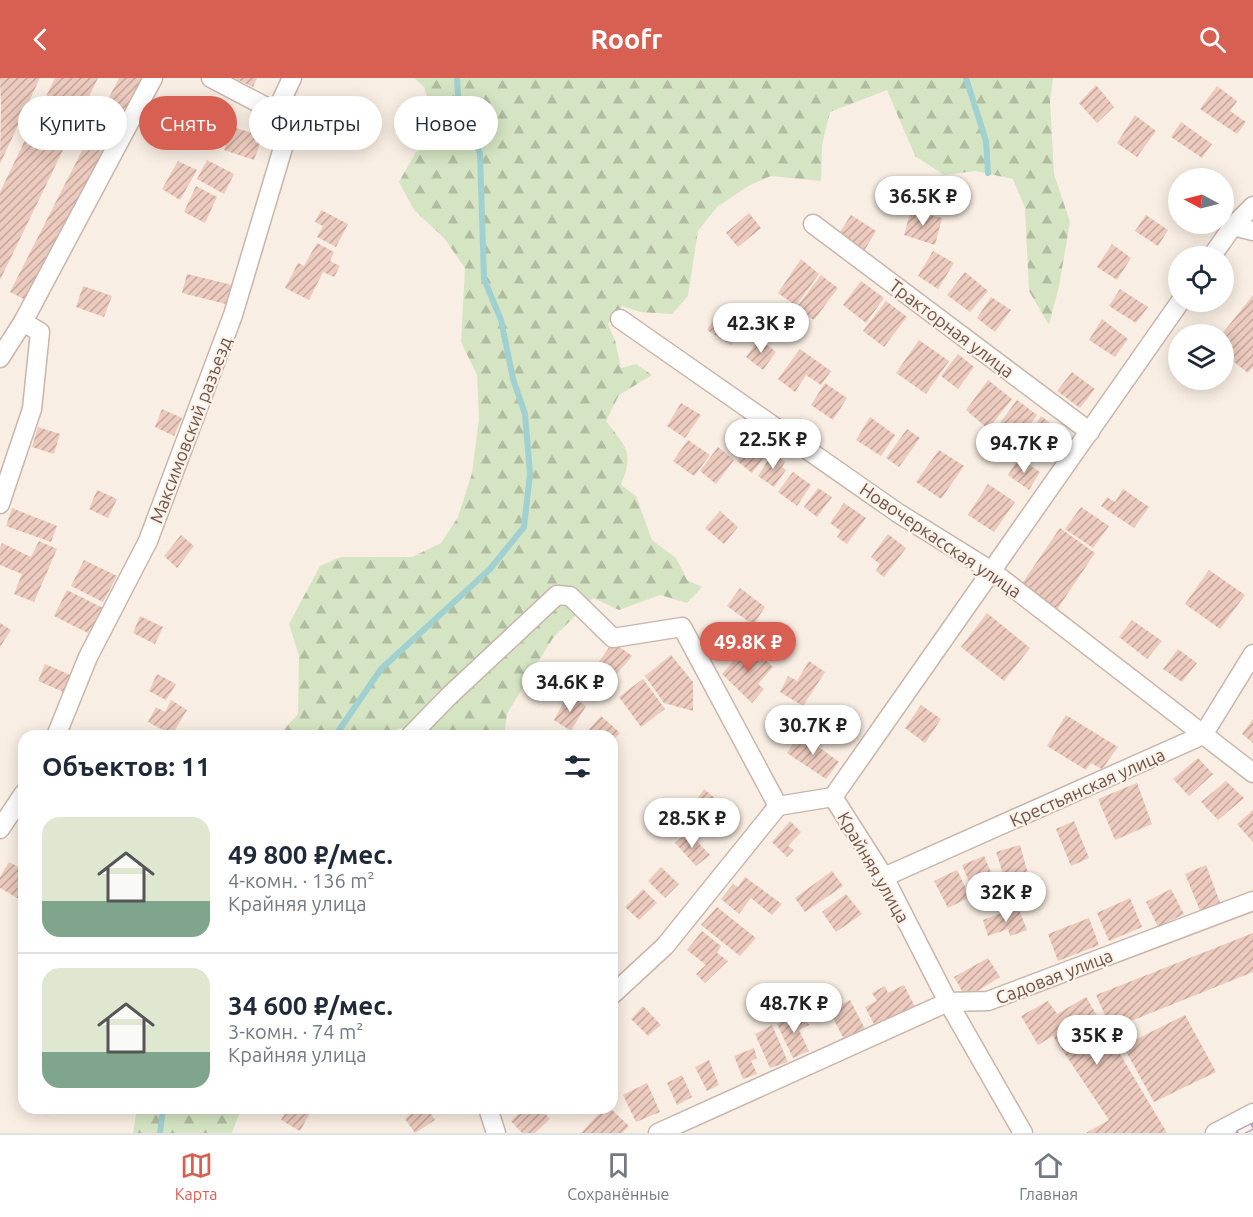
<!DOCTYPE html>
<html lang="ru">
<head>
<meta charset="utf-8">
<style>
  body { margin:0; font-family:Ubuntu,sans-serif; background:#f2f2f3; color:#1f2937; height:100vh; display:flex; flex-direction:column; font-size:22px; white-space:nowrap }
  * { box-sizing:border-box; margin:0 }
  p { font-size:20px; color:#747a83 }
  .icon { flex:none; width:33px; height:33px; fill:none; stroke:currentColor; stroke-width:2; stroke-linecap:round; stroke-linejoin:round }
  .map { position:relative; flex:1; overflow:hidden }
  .details { position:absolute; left:18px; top:652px; width:600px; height:384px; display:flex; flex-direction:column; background:#fff; border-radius:18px; box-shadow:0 3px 15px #0003 }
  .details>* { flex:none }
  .guide { position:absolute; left:18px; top:18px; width:600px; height:54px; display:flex; gap:12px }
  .needle { width:39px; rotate:277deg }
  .buttons { position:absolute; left:1168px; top:90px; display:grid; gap:12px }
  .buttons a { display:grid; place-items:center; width:66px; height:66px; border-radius:50%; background:#fff; box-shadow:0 3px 15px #0003; font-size:30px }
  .price { position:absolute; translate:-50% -51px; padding:0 14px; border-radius:21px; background:#fff; color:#222; font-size:20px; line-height:39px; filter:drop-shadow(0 2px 3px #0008) }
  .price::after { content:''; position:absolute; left:50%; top:36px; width:18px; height:14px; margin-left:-9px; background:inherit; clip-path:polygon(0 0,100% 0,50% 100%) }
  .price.on { background:#d86053; color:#fff }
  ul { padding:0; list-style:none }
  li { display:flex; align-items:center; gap:18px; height:150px; padding:0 24px }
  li+li { border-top:2px solid #e0e1e3 }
  li span { display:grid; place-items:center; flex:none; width:168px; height:120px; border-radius:18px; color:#555 }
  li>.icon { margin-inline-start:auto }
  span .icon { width:72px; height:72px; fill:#fffc; stroke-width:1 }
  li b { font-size:26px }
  h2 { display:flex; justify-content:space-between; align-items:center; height:72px; padding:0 24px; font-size:26px }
  .pill { padding:0 21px; border-radius:27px; background:#fff; box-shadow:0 3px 15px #0003; font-size:21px; line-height:54px }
  .pill.on { background:#d86053; color:#fff }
  header { display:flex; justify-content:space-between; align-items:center; height:78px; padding:0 24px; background:#d86053; color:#fff; font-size:27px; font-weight:700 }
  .menu { display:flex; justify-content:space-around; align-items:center; height:84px; border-top:2px solid #e0e1e3; background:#fff; font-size:16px; color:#747a83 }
  .menu a { display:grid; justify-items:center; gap:3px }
  .menu .on { color:#d86053 }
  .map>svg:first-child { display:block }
</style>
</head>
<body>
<header><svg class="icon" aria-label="back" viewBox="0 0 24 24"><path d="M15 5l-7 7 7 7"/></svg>Roofr<svg class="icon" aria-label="search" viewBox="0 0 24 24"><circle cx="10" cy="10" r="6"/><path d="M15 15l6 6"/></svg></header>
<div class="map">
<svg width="1253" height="1055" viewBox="0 0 1253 1055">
  <defs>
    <pattern id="forest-firs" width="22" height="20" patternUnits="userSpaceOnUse" patternTransform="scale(1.5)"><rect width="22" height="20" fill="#d5e5c3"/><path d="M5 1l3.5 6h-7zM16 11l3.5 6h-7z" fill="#b1bca1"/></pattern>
    <pattern id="building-hatch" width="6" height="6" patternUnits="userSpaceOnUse" patternTransform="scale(1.5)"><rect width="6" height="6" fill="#eccabd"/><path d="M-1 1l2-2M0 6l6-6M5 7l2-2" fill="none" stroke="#c3a79c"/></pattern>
  </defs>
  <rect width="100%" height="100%" fill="#f9eee3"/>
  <g fill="url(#forest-firs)">
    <path d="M414 0H1053L1050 23 1054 96 1070 144 1059 208 1049 247 1029 213 1025 130 1013 101 975 93 944 97 915 78 887 12 830 34 822 67 821 103 771 98 750 107 717 129 698 153 688 218 672 236 640 234 622 228 608 246 615 262 621 290 636 286 652 297 619 317 606 343C627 370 634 374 621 407L636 418 652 462 676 480 687 502 702 509 687 525 660 517 619 532 593 520 553 560 538 584 507 636 504 658H432L400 650 386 658H278L298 636 299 578 289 546 320 488 341 479H412L441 465 458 439 472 395 479 341 477 297 461 264 465 190 444 160 414 132 399 104 416 74 440 63 424 9Z"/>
    <path d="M137 1031V1030L241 1031 232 1055H133Z"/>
  </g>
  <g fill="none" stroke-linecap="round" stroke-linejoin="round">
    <g stroke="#a1d0d1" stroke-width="6">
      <path d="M966 0 986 63 988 95"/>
      <path d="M335 658 381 591 490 491 524 449 530 396 525 336 513 301 501 242 484 201 480 75 459 35 457 0"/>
      <path d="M160 1055 163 1030"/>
    </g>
  </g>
  <g fill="url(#building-hatch)">
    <path d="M0 0H40L0 86 1 27Z"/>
    <path d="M55 0H98L0 202V114Z"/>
    <path d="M119 0H143L28 223 10 214Z"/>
    <path d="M234 0H257L253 9Z"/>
    <path d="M1096 7 1114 29 1097 45 1079 25Z"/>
    <path d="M1217 8 1237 23 1230 33 1246 44 1237 56 1200 31Z"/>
    <path d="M212 23 233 36 215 63 195 50Z"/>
    <path d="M1135 37 1156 53 1137 79 1117 65Z"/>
    <path d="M1181 44 1212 66 1202 80 1171 59Z"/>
    <path d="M232 49 263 58 254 82 224 72Z"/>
    <path d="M207 82 234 96 224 116 197 101Z"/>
    <path d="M178 83 197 92 180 122 162 111Z"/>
    <path d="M196 108 217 119 205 145 184 134Z"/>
    <path d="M321 132 348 146 336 169 317 159 323 148 315 144Z"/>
    <path d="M911 132 942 140 935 167 904 157Z"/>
    <path d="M749 135 761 150 738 169 726 155Z"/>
    <path d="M851 137 876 153 864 173 838 157Z"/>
    <path d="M1146 137 1168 152 1158 168 1135 153Z"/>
    <path d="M1190 146H1208L1203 154Z"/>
    <path d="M317 165 334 174 330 183 340 188 334 199 323 194 309 222 285 210 298 185 304 188Z"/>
    <path d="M1112 166 1131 180 1117 202 1097 189Z"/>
    <path d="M933 173 954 185 938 211 918 198Z"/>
    <path d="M801 181 819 196 796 228 778 215Z"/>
    <path d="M965 194 988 213 970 234 947 217Z"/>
    <path d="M187 196 236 208 230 227 182 215Z"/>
    <path d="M821 197 838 210 814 242 796 230Z"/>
    <path d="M861 203 884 220 866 245 843 227Z"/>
    <path d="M83 208 112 218 104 239 76 229Z"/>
    <path d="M1120 211 1148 229 1136 245 1109 228Z"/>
    <path d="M1253 217V289L1248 295 1224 276 1222 256Z"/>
    <path d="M991 219 1011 232 995 254 977 240Z"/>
    <path d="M886 223 907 239 884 269 863 253Z"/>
    <path d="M722 229 746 245 731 267 707 252Z"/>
    <path d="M1102 241 1128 261 1115 279 1089 262Z"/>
    <path d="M759 261 776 274 763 292 746 279Z"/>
    <path d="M919 262 949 283 926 316 896 295Z"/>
    <path d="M800 271 831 293 821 307 806 297 795 314 778 301Z"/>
    <path d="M958 276 974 289 958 311 941 298Z"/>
    <path d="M1072 294 1095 311 1080 330 1057 313Z"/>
    <path d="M988 302 1012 321 988 351 966 332Z"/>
    <path d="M825 305 847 320 833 342 811 327Z"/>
    <path d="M1017 322 1037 337 1017 365 997 349Z"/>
    <path d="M681 325 701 337 685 360 667 348Z"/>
    <path d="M162 331 182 340 174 358 155 349Z"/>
    <path d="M1041 338 1062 354 1045 376 1025 362Z"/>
    <path d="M870 339 895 357 881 378 856 362Z"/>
    <path d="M38 349 60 356 54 376 32 369Z"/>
    <path d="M907 351 920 360 899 389 886 380Z"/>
    <path d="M756 359 770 372 752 395 737 383Z"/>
    <path d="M688 362 710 377 694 398 673 383Z"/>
    <path d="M718 369 734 382 716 406 700 393Z"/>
    <path d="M939 372 964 388 941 421 916 404Z"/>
    <path d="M773 375 785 384 782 389 786 392 774 409 758 398Z"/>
    <path d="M1019 380 1040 394 1029 412 1008 397Z"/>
    <path d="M793 394 811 407 797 428 778 414Z"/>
    <path d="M988 406 1015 424 994 454 968 437Z"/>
    <path d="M818 410 832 419 817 439 804 429Z"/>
    <path d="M1123 411 1149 429 1134 450 1101 428 1107 419 1115 424Z"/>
    <path d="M97 412 117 421 108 440 89 431Z"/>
    <path d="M844 425 866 440 847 466 837 459 841 453 830 445Z"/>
    <path d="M1081 429 1109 448 1093 470 1065 451Z"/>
    <path d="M12 430 57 448 51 464 6 448Z"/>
    <path d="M720 433 738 449 724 466 705 450Z"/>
    <path d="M1060 450 1095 475 1056 533 1021 507Z"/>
    <path d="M888 456 906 470 884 499 876 493 880 486 871 479Z"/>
    <path d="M181 457 194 468 177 490 164 478Z"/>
    <path d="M39 463 57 471 34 524 14 516 22 496 0 487V470L2 465 31 479Z"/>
    <path d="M84 482 117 498 103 524 71 508Z"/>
    <path d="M1209 492 1245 517 1220 551 1185 526Z"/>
    <path d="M740 510 765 529 753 547 727 528Z"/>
    <path d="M67 512 103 530 88 555 54 538Z"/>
    <path d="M987 535 1030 570 1004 603 961 569Z"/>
    <path d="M140 538 163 549 155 566 133 555Z"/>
    <path d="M1132 542 1162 563 1147 581 1119 559Z"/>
    <path d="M0 545 11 552 0 569Z"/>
    <path d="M613 564 632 578 610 604 593 592Z"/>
    <path d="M748 566 773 589 758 606 764 611 752 625 722 596Z"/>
    <path d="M1178 571 1197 585 1182 604 1163 591Z"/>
    <path d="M671 577 693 604V633L664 625 645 598Z"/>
    <path d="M809 583 825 594 803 628 780 614 788 598 797 603Z"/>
    <path d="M45 586 73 598 66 615 38 603Z"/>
    <path d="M157 596 176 606 166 622 149 613Z"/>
    <path d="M643 601 665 631 641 649 619 619Z"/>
    <path d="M568 616 586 628 571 653 554 642Z"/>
    <path d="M171 622 187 632 172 657 148 644 156 629 165 634Z"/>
    <path d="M921 627 941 641 925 665 905 650Z"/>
    <path d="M1066 637 1118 669 1102 691 1091 685 1086 692 1047 668Z"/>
    <path d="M601 638 620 655 612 663V658H583Z"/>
    <path d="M1253 641V665L1242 656Z"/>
    <path d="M800 655 839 684 826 701 787 675Z"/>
    <path d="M1198 680 1213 696 1189 718 1173 701Z"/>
    <path d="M1226 703 1244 720 1218 742 1201 724Z"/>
    <path d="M1137 705 1152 746 1115 762 1098 721Z"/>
    <path d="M704 711 736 738 725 750 695 724Z"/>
    <path d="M1253 732V764L1237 746Z"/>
    <path d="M790 743 801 754 788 768 794 772 787 779 772 764Z"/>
    <path d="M1074 743 1089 780 1071 788 1056 751Z"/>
    <path d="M688 754 710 777 696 788 675 765Z"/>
    <path d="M1020 767 1030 803 1008 811 996 774Z"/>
    <path d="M984 778 998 810 976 820 962 787Z"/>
    <path d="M9 784 24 792V824L0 810V799Z"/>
    <path d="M1206 787 1221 827 1201 835 1185 796Z"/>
    <path d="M661 789 679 806 665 820 648 803Z"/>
    <path d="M957 792 970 819 948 830 934 803Z"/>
    <path d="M832 793 843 808 805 834 795 820Z"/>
    <path d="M745 799 782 826 772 837 751 820 739 836 721 821 733 806 738 809Z"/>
    <path d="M643 811 657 825 639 842 625 829Z"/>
    <path d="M1171 811 1184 836 1158 849 1146 824Z"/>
    <path d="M846 816 862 836 836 854 822 834Z"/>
    <path d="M1130 820 1142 849 1109 863 1097 835Z"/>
    <path d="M717 829 756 860 740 878 701 847Z"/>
    <path d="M1018 829 1027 852 1010 858 1008 851 988 858 983 842Z"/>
    <path d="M1089 840 1099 867 1058 883 1048 856Z"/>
    <path d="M702 853 721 868 717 875 728 883 705 905 696 896 706 887 687 872Z"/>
    <path d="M1253 855V894L1111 951 1096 917Z"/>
    <path d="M988 880 1000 899 966 920 954 899Z"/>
    <path d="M904 907 915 929 875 948 865 929 877 923 872 915 885 908 888 915Z"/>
    <path d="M1086 919 1167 1055H1086L1109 1042 1053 958 1038 967 1021 938 1048 923 1057 936Z"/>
    <path d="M850 922 865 951 844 961 829 933Z"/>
    <path d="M643 928 661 947 648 958 631 941Z"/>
    <path d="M802 934 809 947 799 952 809 973 793 980 777 946Z"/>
    <path d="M1185 937 1216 994 1154 1024 1123 968Z"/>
    <path d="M772 947 788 984 770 990 755 956Z"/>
    <path d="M754 970 757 980 751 983 757 996 743 1001 734 978Z"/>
    <path d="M709 982 719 1007 707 1013 695 989Z"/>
    <path d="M682 997 692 1019 677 1027 667 1005Z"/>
    <path d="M647 1005 660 1034 636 1044 623 1017Z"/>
    <path d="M288 1030H313L300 1053 281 1042Z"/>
    <path d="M418 1030H427L435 1042 415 1055 405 1041Z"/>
    <path d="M525 1030H540L550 1041 535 1055H522L511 1043Z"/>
    <path d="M604 1030H610L629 1048 622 1055H581Z"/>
  </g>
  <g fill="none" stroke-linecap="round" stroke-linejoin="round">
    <g stroke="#c9b5ab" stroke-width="21">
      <g id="street">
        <path d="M211 0 276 34"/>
        <path d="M813 146 1090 354"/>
        <path d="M1233 148 1253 153"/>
        <path d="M1212 178 1233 148 1253 128"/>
        <path d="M620 241 898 435 993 494 1253 695"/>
        <path d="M0 280 23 244 153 0"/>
        <path d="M0 426 32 331 40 254 23 244"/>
        <path d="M56 658 88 579 148 463 233 237 285 63 276 34 292 0"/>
        <path d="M410 658 449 618 557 517 570 518 613 560 682 549 778 728 833 719 884 799 948 924 1023 1055"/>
        <path d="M833 719 1180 224"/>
        <path d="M0 751 24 715"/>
        <path d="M884 799 1203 657 1253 576"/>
        <path d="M612 917 665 868 778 728"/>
        <path d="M488 1030 496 1055"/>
        <path d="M658 1055 948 924 988 923 1253 823"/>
        <path d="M1215 1055 1253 1035"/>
      </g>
    </g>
    <use href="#street" stroke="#fff" stroke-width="18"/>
    <g stroke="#afa3c1" stroke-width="7">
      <path id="rail" d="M1239 1055 1253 1048"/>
    </g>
    <use href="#rail" stroke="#fdf2e8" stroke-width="4.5" stroke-dasharray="14" stroke-linecap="butt"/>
  </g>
  <g text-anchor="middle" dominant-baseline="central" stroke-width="4.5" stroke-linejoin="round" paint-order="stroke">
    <g font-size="18" fill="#6e544c" stroke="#fdf2e8">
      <text transform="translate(952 250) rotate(37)">Тракторная улица</text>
      <text transform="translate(190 352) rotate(-69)">Максимовский разъезд</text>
      <text transform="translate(941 462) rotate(34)">Новочеркасская улица</text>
      <text transform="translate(1087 709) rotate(-24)">Крестьянская улица</text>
      <text transform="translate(874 789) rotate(60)">Крайняя улица</text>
      <text transform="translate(1054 898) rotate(-21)">Садовая улица</text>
    </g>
  </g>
</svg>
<div class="buttons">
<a><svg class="needle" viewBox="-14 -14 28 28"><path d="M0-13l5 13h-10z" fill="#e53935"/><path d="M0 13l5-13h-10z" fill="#747a83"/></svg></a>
<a><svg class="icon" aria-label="locate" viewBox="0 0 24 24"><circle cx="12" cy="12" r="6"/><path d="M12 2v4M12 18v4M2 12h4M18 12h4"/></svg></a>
<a><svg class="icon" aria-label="layers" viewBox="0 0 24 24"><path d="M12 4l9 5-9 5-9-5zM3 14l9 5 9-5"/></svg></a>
</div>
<b class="price" style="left:923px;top:149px">36.5K ₽</b>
<b class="price" style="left:761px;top:276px">42.3K ₽</b>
<b class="price" style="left:773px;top:392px">22.5K ₽</b>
<b class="price" style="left:1024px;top:396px">94.7K ₽</b>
<b class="price on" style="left:748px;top:595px">49.8K ₽</b>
<b class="price" style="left:570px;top:635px">34.6K ₽</b>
<b class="price" style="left:813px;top:678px">30.7K ₽</b>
<b class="price" style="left:692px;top:771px">28.5K ₽</b>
<b class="price" style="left:1006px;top:845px">32K ₽</b>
<b class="price" style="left:794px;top:956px">48.7K ₽</b>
<b class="price" style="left:1097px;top:988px">35K ₽</b>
<div class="guide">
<a class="pill">Купить</a>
<a class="pill on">Снять</a>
<a class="pill">Фильтры</a>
<a class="pill">Новое</a>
</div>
<section class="details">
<h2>Объектов: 11<svg class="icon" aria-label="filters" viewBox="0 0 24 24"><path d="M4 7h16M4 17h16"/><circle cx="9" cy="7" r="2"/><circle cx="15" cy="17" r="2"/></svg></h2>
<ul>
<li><span style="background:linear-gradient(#dfe7d0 70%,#7fa58c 0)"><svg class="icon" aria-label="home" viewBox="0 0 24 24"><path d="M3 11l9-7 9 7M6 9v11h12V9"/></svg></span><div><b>49 800 ₽/мес.</b><p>4-комн. · 136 m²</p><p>Крайняя улица</p></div></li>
<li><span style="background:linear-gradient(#dfe7d0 70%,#7fa58c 0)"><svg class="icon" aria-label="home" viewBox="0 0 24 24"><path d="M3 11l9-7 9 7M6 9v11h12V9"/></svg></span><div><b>34 600 ₽/мес.</b><p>3-комн. · 74 m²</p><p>Крайняя улица</p></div></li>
</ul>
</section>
</div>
<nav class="menu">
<a class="on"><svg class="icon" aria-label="map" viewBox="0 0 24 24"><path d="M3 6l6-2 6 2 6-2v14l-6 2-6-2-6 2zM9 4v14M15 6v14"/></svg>Карта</a>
<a><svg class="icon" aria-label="saved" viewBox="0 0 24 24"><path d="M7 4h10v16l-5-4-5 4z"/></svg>Сохранённые</a>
<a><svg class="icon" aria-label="home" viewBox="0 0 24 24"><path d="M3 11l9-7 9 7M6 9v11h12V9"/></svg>Главная</a>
</nav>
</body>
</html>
